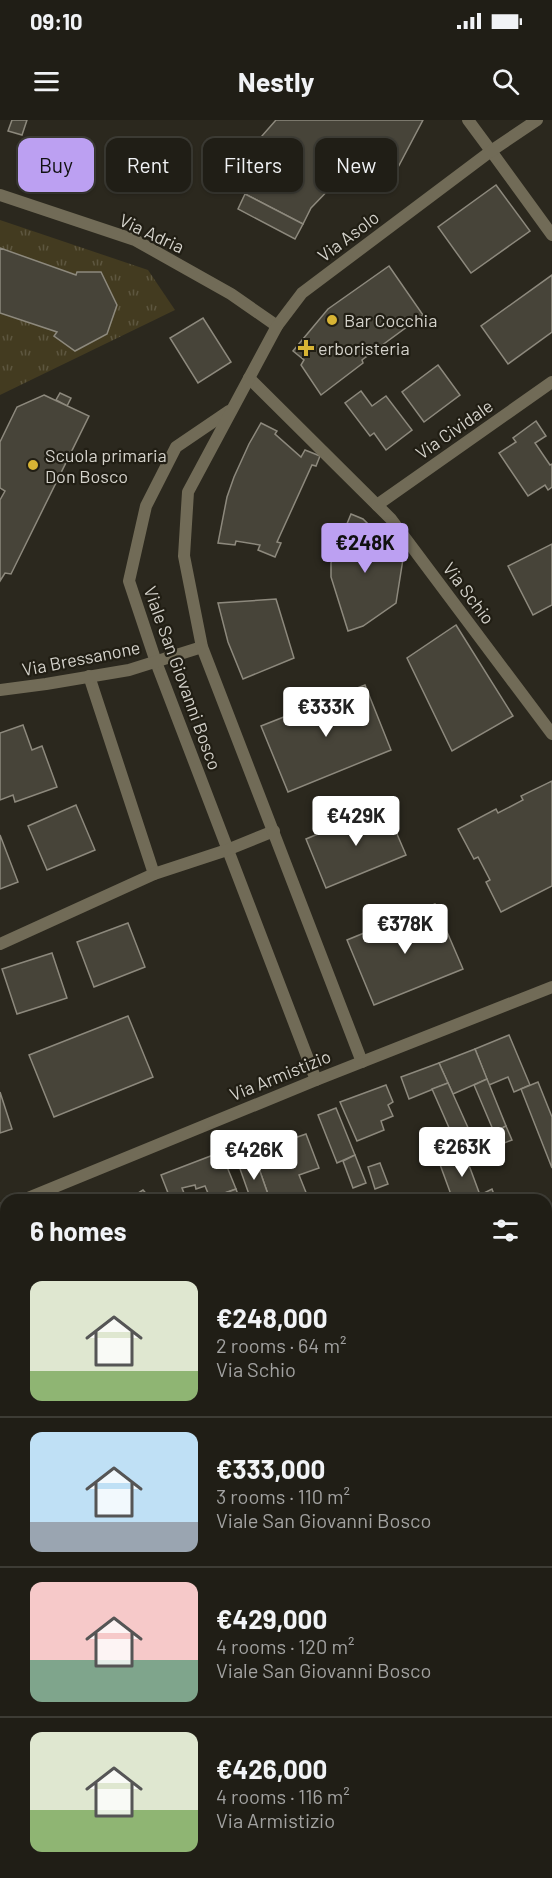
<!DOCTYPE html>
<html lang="en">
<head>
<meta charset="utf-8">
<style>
  body { margin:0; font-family:Barlow,sans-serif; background:#28271f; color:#f1f3f6; height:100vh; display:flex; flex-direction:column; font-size:22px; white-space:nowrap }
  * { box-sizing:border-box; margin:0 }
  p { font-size:20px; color:#a2a2a1 }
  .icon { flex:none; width:33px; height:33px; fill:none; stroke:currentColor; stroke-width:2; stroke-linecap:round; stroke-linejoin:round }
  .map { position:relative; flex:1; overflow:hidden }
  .drawer { position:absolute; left:0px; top:1074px; width:552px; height:684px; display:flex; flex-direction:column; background:#201e16; border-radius:18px 18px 0 0; box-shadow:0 2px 4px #0004,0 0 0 2px #3d3c35 }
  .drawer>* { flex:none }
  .hud { position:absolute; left:18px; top:18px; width:516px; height:54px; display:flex; gap:12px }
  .price { position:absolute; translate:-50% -51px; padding:0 14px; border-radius:6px; background:#fff; color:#222; font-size:20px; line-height:39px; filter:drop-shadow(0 2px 3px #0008) }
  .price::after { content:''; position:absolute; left:50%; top:36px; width:18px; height:14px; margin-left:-9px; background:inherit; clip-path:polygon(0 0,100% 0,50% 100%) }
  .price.current { background:#bca0f2; color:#111 }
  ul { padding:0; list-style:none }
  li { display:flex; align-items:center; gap:18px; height:150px; padding:0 30px }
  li+li { border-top:2px solid #3d3c35 }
  li span { display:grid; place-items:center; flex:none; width:168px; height:120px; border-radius:12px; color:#555 }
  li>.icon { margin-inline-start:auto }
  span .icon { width:72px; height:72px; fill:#fffc; stroke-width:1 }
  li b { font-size:26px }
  h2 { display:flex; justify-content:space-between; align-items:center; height:72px; padding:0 30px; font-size:26px }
  .tag { padding:0 21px; border-radius:12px; background:#201e16; box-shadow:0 2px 4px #0004,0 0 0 2px #3d3c35; font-size:21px; line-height:54px }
  .tag.current { background:#bca0f2; color:#111 }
  .status { display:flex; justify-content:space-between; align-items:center; height:42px; padding:0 30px; background:#201e16; direction:ltr }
  .status svg { height:16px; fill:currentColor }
  header { display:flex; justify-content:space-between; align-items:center; height:78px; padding:0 30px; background:#201e16; font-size:27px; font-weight:700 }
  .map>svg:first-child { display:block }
</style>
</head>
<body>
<div class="status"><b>09:10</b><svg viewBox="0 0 49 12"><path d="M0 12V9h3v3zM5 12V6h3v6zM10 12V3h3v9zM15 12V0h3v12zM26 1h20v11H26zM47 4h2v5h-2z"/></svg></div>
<header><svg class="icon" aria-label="menu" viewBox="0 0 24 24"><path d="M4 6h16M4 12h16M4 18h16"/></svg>Nestly<svg class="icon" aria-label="search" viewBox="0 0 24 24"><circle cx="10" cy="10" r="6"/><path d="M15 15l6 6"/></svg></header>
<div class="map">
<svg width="552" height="1758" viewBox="0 0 552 1758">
  <defs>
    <pattern id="park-tufts" width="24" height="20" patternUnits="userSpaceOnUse" patternTransform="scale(1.5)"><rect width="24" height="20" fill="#433b20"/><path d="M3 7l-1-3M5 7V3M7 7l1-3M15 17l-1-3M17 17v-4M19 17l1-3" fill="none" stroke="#5d563f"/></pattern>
  </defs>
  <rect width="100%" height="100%" fill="#2b281e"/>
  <g fill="#433b20">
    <path d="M552 1165V1377L546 1378V1166Z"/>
    <path d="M6 1315V1509L0 1511V1317Z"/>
  </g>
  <path fill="url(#park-tufts)" d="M0 100 148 150 175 190 0 275Z"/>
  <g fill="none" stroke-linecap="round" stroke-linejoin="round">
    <g stroke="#655727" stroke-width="30">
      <path d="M546 1300 552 1298"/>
      <path d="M0 1446 6 1444"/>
    </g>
  </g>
  <g fill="#474439" stroke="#8d897d" stroke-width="1.5">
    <path d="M12 0H27L22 15 8 11Z"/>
    <path d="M276 0H423L395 53 376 51 364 33 346 29 339 59 311 88 303 104 245 74 252 61 261 17Z"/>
    <path d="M496 65 530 111 471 153 438 107Z"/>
    <path d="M245 74 303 104 295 119 238 89Z"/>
    <path d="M0 128 76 155 77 152H101L117 185 107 214 75 231 54 216 57 212 0 193Z"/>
    <path d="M389 146 423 195 362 240 363 243 321 275 301 245 304 240 293 231 328 189Z"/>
    <path d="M552 155V212L508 244 481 206Z"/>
    <path d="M203 198 231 242 198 263 170 218Z"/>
    <path d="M438 245 460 275 424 302 402 272Z"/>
    <path d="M361 271 372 286 386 276 412 310 386 330 374 313 370 316 345 283Z"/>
    <path d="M60 273 71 278 67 286 56 280Z"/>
    <path d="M44 275 89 296 11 454 5 453 0 461V380L5 371 0 368V322L17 287Z"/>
    <path d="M536 301 546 316 535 323 550 345 552 344V367L548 370 545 365 528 376 499 333 516 322 513 318Z"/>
    <path d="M261 303 277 311 275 314 301 337 305 330 320 336 316 346 312 345 277 422 281 423 275 437 258 430 260 425 236 421 235 425 218 423 227 377 234 357 249 324Z"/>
    <path d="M351 394 363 399 403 439 396 483 363 506 348 511 331 457V443Z"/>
    <path d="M552 424V485L533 495 508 446Z"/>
    <path d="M276 479 294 538 243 559 228 522 218 483Z"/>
    <path d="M456 505 513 596 452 631 407 538Z"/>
    <path d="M365 565 391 630 288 672 261 606Z"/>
    <path d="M23 605 32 630 42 626 57 667 15 682 13 675 0 680V613Z"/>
    <path d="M552 661V766L501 792 486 762 490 760 478 737 474 739 458 709 496 689 498 693 523 680 521 676Z"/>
    <path d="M76 685 95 730 47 750 28 706Z"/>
    <path d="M385 686 406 735 326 768 306 719Z"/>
    <path d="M0 715 18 762 0 769Z"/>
    <path d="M435 784 463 849 374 885 347 820Z"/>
    <path d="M128 803 145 847 94 867 77 822Z"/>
    <path d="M52 833 67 878 17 894 2 849Z"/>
    <path d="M128 896 153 957 54 997 29 935Z"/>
    <path d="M509 915 530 965 514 972 508 957 489 965 475 929Z"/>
    <path d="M475 929 487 959 453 974 439 943Z"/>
    <path d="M439 943 448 963 409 979 401 957Z"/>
    <path d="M487 959 506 1006 494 1012 474 965Z"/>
    <path d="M538 962 552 997V1048L521 969Z"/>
    <path d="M448 963 470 1012 454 1019 432 969Z"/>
    <path d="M386 965 393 982 388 985 393 996 381 1001 384 1010 357 1021 340 982Z"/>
    <path d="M0 972 12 1009 0 1013Z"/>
    <path d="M336 988 355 1035 337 1043 318 995Z"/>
    <path d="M506 1006 512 1020 499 1025 494 1012Z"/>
    <path d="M306 1014 319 1048 299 1055 309 1080H270L256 1040 289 1028 286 1021Z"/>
    <path d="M463 1029 480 1075 492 1069 496 1080H453L438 1039Z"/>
    <path d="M221 1032 236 1069 210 1078 205 1066 196 1069 195 1065 182 1068 184 1073 170 1078 161 1055Z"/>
    <path d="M355 1035 366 1063 353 1068 343 1041Z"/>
    <path d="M256 1040 270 1080H251L239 1046Z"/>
    <path d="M380 1043 388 1064 375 1069 368 1047Z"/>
    <path d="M236 1069 240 1080H216L215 1077Z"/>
    <path d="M143 1070 152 1080H127Z"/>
    <path d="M0 1140 6 1155V1191L1 1179 0 1180Z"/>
    <path d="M0 1239 6 1255V1273L0 1275Z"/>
    <path d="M552 1554V1579L546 1580V1555Z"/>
  </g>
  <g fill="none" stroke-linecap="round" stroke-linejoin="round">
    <g stroke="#716b57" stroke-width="12">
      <path d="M468 0 491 31"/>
      <path d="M0 1582 6 1580"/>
      <path d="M0 1606 6 1605"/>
      <path d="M546 1633 552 1637"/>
      <path d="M0 1686 6 1679"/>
      <path d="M546 1719 552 1724"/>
      <path d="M546 1742 552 1747"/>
      <path d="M186 1758 191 1752"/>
      <path d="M459 1758 464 1752"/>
    </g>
    <g stroke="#716b57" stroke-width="12">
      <path d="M491 31 552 115"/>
      <path d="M0 75 135 120 231 174 277 206"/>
      <path d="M249 258 391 399 552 614"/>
      <path d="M229 291 176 327 146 386 129 461 156 542 316 960"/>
      <path d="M377 385 552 262"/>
      <path d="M89 556 154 754"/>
      <path d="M0 570 46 564 129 550 202 527"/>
      <path d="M0 824 154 754 227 730 274 711"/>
      <path d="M362 942 202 527 184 436 188 372 277 206 302 173 491 31 537 0"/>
      <path d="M546 1454 552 1457"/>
    </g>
    <g stroke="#716b57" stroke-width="12">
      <path d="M23 1080 316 960 552 867"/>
      <path d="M0 1089 6 1087"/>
    </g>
    <g stroke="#9a9070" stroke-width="12">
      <path d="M546 1403 552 1402"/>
      <path d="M0 1537 6 1535"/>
    </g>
  </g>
  <g fill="#d8b434" stroke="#211e14" stroke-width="2">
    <circle cx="332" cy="200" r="6"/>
    <path d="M303 219h6v6h6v6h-6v6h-6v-6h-6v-6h6z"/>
    <circle cx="33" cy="345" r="6"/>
  </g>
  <g text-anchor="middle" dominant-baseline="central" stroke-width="4.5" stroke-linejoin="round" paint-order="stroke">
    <g font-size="18" fill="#d4d2cb" stroke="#211e14">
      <text transform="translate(152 113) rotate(25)">Via Adria</text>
      <text transform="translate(348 116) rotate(-37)">Via Asolo</text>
      <text transform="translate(454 309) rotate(-35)">Via Cividale</text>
      <text transform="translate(469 473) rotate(53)">Via Schio</text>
      <text transform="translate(81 538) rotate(-11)">Via Bressanone</text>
      <text transform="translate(183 558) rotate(70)">Viale San Giovanni Bosco</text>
      <text transform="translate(280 955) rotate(-22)">Via Armistizio</text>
    </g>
    <g font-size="18" fill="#d4d2cb" stroke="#211e14" text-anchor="start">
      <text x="344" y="200">Bar Cocchia</text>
      <text x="318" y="228">erboristeria</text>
      <text x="45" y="335">Scuola primaria<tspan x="45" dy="21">Don Bosco</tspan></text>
    </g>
  </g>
</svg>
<b class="price current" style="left:365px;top:454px">€248K</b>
<b class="price" style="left:326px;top:618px">€333K</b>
<b class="price" style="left:356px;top:727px">€429K</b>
<b class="price" style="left:405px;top:835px">€378K</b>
<b class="price" style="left:462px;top:1058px">€263K</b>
<b class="price" style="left:254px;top:1061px">€426K</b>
<div class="hud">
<a class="tag current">Buy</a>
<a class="tag">Rent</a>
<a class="tag">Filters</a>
<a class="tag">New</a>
</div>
<section class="drawer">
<h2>6 homes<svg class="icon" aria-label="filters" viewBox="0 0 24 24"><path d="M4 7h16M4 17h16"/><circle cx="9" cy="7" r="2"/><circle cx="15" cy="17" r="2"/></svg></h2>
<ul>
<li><span style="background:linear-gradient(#dfe7d0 75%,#8fb573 0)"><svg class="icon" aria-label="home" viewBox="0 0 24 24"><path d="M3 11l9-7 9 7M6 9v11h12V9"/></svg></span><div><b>€248,000</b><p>2 rooms · 64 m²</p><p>Via Schio</p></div></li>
<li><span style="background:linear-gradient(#bfe0f5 75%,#9aa5b1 0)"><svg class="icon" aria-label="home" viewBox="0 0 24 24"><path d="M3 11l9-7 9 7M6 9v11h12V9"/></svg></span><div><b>€333,000</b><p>3 rooms · 110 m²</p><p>Viale San Giovanni Bosco</p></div></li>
<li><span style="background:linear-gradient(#f6c9c9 65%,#7fa58c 0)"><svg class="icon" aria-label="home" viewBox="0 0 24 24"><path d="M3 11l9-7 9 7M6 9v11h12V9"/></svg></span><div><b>€429,000</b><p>4 rooms · 120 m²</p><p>Viale San Giovanni Bosco</p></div></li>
<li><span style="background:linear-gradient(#dfe7d0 65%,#8fb573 0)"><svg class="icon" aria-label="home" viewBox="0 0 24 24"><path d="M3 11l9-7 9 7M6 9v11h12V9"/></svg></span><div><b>€426,000</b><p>4 rooms · 116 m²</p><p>Via Armistizio</p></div></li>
</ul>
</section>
</div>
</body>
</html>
